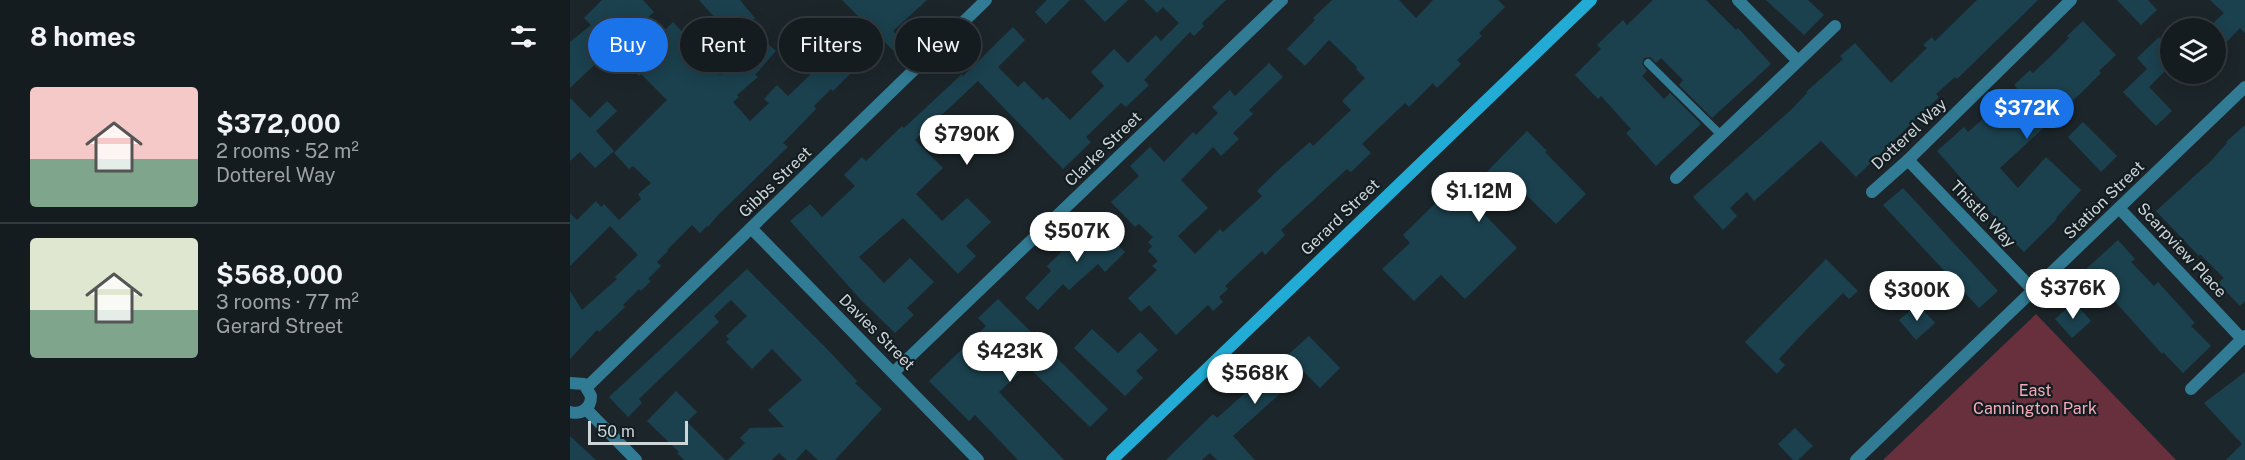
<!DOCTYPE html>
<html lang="en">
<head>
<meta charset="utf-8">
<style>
  body { margin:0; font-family:"Public Sans",sans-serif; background:#22292d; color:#f1f3f6; height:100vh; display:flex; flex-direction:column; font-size:22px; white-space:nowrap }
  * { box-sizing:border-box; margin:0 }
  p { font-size:20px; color:#9da1a5 }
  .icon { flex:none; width:33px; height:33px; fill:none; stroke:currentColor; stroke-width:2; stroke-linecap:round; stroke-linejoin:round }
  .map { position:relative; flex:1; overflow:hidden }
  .details { display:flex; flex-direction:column; background:#151c20; width:570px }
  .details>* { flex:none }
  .top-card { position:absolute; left:18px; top:18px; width:570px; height:54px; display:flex; gap:12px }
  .controls { position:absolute; left:1590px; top:18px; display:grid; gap:12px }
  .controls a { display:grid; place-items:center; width:66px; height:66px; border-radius:50%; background:#151c20; box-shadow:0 3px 15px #0003,0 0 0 2px #343a3e; font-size:30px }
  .scale { position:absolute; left:18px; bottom:15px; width:100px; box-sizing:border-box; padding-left:6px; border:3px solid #ced5d7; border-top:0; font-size:16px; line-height:21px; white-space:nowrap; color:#ced5d7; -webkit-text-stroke:4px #131d21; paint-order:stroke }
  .price { position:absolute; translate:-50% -51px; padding:0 14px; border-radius:21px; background:#fff; color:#222; font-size:20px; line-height:39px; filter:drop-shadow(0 2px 3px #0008) }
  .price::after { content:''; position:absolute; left:50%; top:36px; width:18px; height:14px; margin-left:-9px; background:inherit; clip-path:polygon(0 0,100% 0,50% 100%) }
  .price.on { background:#1a73e8; color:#fff }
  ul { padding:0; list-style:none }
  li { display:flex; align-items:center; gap:18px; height:150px; padding:0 30px }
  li+li { border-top:2px solid #343a3e }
  li span { display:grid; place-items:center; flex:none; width:168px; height:120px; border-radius:6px; color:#555 }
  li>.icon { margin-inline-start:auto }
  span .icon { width:72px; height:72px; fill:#fffc; stroke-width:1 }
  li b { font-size:26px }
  h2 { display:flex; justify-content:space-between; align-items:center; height:72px; padding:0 30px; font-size:26px }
  .chip { padding:0 21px; border-radius:27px; background:#151c20; box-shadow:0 3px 15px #0003,0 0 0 2px #343a3e; font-size:21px; line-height:54px }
  .chip.on { background:#1a73e8; color:#fff }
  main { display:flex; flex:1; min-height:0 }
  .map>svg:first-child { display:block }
</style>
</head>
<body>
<main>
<section class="details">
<h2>8 homes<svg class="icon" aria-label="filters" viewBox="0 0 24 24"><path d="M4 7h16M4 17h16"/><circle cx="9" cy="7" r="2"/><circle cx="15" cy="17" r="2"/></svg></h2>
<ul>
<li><span style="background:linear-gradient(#f6c9c9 60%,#7fa58c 0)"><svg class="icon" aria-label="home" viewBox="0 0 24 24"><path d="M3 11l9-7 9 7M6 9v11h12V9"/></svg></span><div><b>$372,000</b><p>2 rooms · 52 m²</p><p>Dotterel Way</p></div></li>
<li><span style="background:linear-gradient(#dfe7d0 60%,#7fa58c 0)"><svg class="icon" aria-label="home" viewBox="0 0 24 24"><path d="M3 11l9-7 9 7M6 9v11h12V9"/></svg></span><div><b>$568,000</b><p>3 rooms · 77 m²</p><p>Gerard Street</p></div></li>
</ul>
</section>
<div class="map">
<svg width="1675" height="460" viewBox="0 0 1675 460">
  <rect width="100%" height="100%" fill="#1c262a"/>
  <path fill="#67303c" d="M1466 314 1606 460H1313Z"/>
  <g fill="#1b414e">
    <path d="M32 0H73L84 12 65 29 55 19 34 40 40 47 37 50 38 52 0 88V42L21 25 14 18Z"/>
    <path d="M129 0H170L185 18 175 26 195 48 198 44 206 51 185 75 188 77 167 95 169 97 163 102 180 121 199 103 194 99 207 85 218 96 242 73 229 62 237 54 246 63 256 53 260 56 295 23 272 0H357L323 31 334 42 325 52 306 34 274 66 281 73 263 91 261 89 244 106 246 109 213 143 218 147 147 216 138 227 137 226 130 233 122 225 97 250 98 251 87 262 91 266 78 279 81 281 71 291 69 289 53 305 55 307 29 332 27 330 0 359V291L12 310 47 279 45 277 68 255 40 226 0 266V213L7 220 26 201 31 207 34 204 49 220 71 199 68 194 81 183 63 166 59 169 44 153 97 100 71 74 69 76 56 64 63 58 69 59 86 45 83 42 103 22 135 56 132 59 150 75 180 51 164 35 162 37Z"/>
    <path d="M477 0H500L476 24 465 12Z"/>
    <path d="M514 0H558L535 22Z"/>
    <path d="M574 0H656L632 23 634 26 624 36 620 32 574 80 579 85 556 107 551 103 516 137 521 142 493 169 408 81 345 140 373 168 346 194 372 221 397 198 421 222 396 246 406 256 388 274 333 218 289 257 314 283 340 258 364 282 337 308 344 315 325 333 292 301 220 221 240 204 252 217 285 186 274 175 292 157 296 161 332 126 334 128 392 74 393 76 443 27 455 40 428 67 448 87 454 81 473 100 477 97 500 120 534 86 521 72 544 49 558 63 586 35 591 41 609 23 593 7 587 13Z"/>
    <path d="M762 0H829L846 18 863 0H928L935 7 909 33 912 36 887 60 891 64 867 88 863 83 839 107 835 103 792 144 801 153 781 172 777 169 711 230 715 235 695 255 692 251 655 286 658 289 649 297 653 302 643 311 638 305 606 335 579 305 571 312 558 298 587 270 582 266 588 261 578 251 582 246 578 242 583 237 569 224 565 227 541 202 569 176 560 166 580 147 594 162 623 132 626 135 648 113 642 107 660 90 665 96 699 63 713 77 679 110 683 114 663 133 669 139 651 156 643 147 611 180 638 208 608 236 625 254 650 229 653 232 692 196 687 191 707 171 740 142 743 146 781 110 772 101 795 78 786 69 787 67 759 40 735 66 717 49 745 20 743 18Z"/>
    <path d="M1083 0H1136L1166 30 1168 28 1201 64 1142 118 1109 85 1113 80 1091 58 1086 63 1080 57 1074 58 1072 64 1077 71 1072 76 1094 99 1100 93 1131 124 1086 166 1056 133 1061 129 1031 96 1028 99 1005 75 1031 49 1027 45 1053 20 1057 25Z"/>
    <path d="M1196 0H1238L1254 15 1234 35Z"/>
    <path d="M1407 0H1468L1387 79 1385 77 1366 94 1369 97 1286 177 1251 141 1184 201 1177 192 1160 208 1167 216 1153 230 1123 197 1222 109 1237 93 1236 92 1273 59 1270 56 1285 43 1321 83 1357 48 1353 45 1362 37 1365 41Z"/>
    <path d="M1547 0H1578L1587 10 1571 25Z"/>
    <path d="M1640 0H1675V33L1670 28 1646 53V28H1638L1654 13Z"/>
    <path d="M1513 21 1546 55 1529 71 1531 73 1513 91 1497 106 1494 103 1476 121 1479 123 1430 168 1448 188 1476 157 1511 190 1486 218 1487 219 1454 252 1428 226 1430 224 1415 205 1367 151 1394 127 1398 132 1415 117 1447 88 1444 85 1460 70 1463 73 1482 55 1499 38 1497 36Z"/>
    <path d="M1589 37 1600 49V66L1579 87 1602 111 1586 126 1553 92 1577 69 1567 58Z"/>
    <path d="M0 98 20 118 37 101 47 111 26 131 44 151 25 168 10 152 0 161Z"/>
    <path d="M1513 122 1547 156 1531 172 1498 137Z"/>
    <path d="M1675 125V301L1670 306 1648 283 1654 278 1630 254 1629 256 1586 211 1640 162 1657 143 1656 142Z"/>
    <path d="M957 131 977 151 975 152 1016 194 986 224 942 181 912 212 947 248 895 299 871 275 844 301 812 269 840 243 833 235 886 183 895 194Z"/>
    <path d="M1333 188 1428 291 1409 308 1313 205Z"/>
    <path d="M524 220 555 252 535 272 528 264 499 290 493 284 468 310 455 298 481 271 477 266Z"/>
    <path d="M1548 240 1565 259 1561 262 1584 286 1588 282 1625 323 1621 326 1641 346 1613 373 1593 352 1592 354 1533 288 1531 290 1514 271Z"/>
    <path d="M1256 259 1288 291 1279 299 1273 293 1237 329 1209 359 1215 365 1207 374 1175 342Z"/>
    <path d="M177 269 258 350 287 381 285 383 312 409 265 460H248L236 449 226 460H217L209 453 202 460H158L175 443 170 438 180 428 214 427 198 410 232 380 202 349 182 369 156 342 159 339 156 336 177 316 161 300 144 316 149 322 69 399 72 403 58 417 39 397Z"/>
    <path d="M428 299 538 409 520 427 457 366 429 392 494 460H448L405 415 399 421 359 381 416 326 408 318Z"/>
    <path d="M1504 302 1521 321 1502 338 1485 319Z"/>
    <path d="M1348 304 1365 323 1346 340 1329 320Z"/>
    <path d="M522 329 548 353 570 332 588 350 566 371 573 378 555 396 504 348Z"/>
    <path d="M739 336 770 368 750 388 734 372 663 436 685 460H647L640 453 632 460H596L643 414 647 418Z"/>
    <path d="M1675 372V460H1656L1672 444 1634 403Z"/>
    <path d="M106 391 127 412 117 422 155 460H114L107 453 109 452 77 421Z"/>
    <path d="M1225 428 1243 446 1228 460H1223L1208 444Z"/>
    <path d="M0 436 26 460H0Z"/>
  </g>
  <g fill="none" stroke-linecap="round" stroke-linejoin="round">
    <path stroke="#327b94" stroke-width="8" d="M1078 63 1151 135"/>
    <g stroke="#327b94" stroke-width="12">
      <path d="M1168 0 1228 61"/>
      <path d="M1338 160 1464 291"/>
      <path d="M1106 178 1265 26"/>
      <path d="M1302 192 1338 160 1501 0"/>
      <path d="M1549 208 1672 339 1675 336"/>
      <path d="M181 228 408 460"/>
      <path d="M324 372 712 0"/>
      <path d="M0 383 14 384 21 396C21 408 12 415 0 412"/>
      <path d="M17 387 416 0"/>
      <path d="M1621 389 1672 339"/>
      <path d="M16 409 66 460"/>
      <path d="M1286 460 1675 87"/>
    </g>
    <path stroke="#22acd5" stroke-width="12" d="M542 460 1021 0"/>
  </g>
  <g text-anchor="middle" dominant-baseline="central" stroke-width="4.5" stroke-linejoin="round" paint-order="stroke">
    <g font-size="16" fill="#ced5d7" stroke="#131d21">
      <text transform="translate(1339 134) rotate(-43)">Dotterel Way</text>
      <text transform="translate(533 149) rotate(-44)">Clarke Street</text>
      <text transform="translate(205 182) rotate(-44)">Gibbs Street</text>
      <text transform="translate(1534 200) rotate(-44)">Station Street</text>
      <text transform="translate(1413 214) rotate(46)">Thistle Way</text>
      <text transform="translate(770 217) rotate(-44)">Gerard Street</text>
      <text transform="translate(1612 250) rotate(47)">Scarpview Place</text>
      <text transform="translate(307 332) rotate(45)">Davies Street</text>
    </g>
    <g font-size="16" fill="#f7aab7" stroke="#131d21">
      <text x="1465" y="390">East<tspan x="1465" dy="18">Cannington Park</tspan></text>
    </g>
  </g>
</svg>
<div class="controls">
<a><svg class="icon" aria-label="layers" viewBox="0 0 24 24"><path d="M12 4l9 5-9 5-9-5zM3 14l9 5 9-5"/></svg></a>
</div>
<div class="scale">50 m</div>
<b class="price on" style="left:1457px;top:140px">$372K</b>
<b class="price" style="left:397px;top:166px">$790K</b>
<b class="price" style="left:909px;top:223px">$1.12M</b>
<b class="price" style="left:507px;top:263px">$507K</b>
<b class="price" style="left:1503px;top:320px">$376K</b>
<b class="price" style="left:1347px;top:322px">$300K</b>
<b class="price" style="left:440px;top:383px">$423K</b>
<b class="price" style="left:685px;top:405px">$568K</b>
<div class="top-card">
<a class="chip on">Buy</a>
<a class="chip">Rent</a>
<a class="chip">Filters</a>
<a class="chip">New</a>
</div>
</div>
</main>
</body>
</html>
